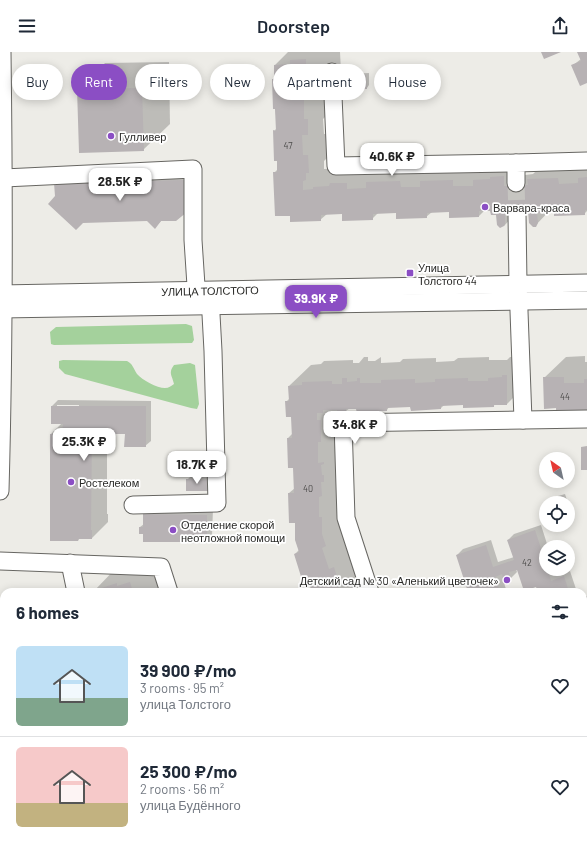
<!DOCTYPE html>
<html lang="en">
<head>
<meta charset="utf-8">
<style>
  body { margin:0; font-family:Barlow,sans-serif; background:#f2f2f3; color:#1f2937; height:100vh; display:flex; flex-direction:column; font-size:15px; white-space:nowrap }
  * { box-sizing:border-box; margin:0 }
  p { font-size:13px; color:#747a83 }
  .icon { flex:none; width:22px; height:22px; fill:none; stroke:currentColor; stroke-width:2; stroke-linecap:round; stroke-linejoin:round }
  .map { position:relative; flex:1; overflow:hidden }
  .drawer { position:absolute; left:0px; top:536px; width:587px; height:256px; display:flex; flex-direction:column; background:#fff; border-radius:12px 12px 0 0; box-shadow:0 2px 10px #0003 }
  .drawer>* { flex:none }
  .top-card { position:absolute; left:12px; top:12px; width:563px; height:36px; display:flex; gap:8px }
  .needle { width:26px; rotate:326deg }
  .tools { position:absolute; left:539px; top:400px; display:grid; gap:8px }
  .tools a { display:grid; place-items:center; width:36px; height:36px; border-radius:50%; background:#fff; box-shadow:0 2px 10px #0003; font-size:20px }
  .price { position:absolute; translate:-50% -34px; padding:0 9px; border-radius:8px; background:#fff; color:#222; font-size:13px; line-height:26px; filter:drop-shadow(0 1px 2px #0008) }
  .price::after { content:''; position:absolute; left:50%; top:24px; width:12px; height:9px; margin-left:-6px; background:inherit; clip-path:polygon(0 0,100% 0,50% 100%) }
  .price.active { background:#8b4ec4; color:#fff }
  ul { padding:0; list-style:none }
  li { display:flex; align-items:center; gap:12px; height:100px; padding:0 16px }
  li+li { border-top:1px solid #e0e1e3 }
  li span { display:grid; place-items:center; flex:none; width:112px; height:80px; border-radius:6px; color:#555 }
  li>.icon { margin-inline-start:auto }
  span .icon { width:48px; height:48px; fill:#fffc; stroke-width:1 }
  li b { font-size:17px }
  h2 { display:flex; justify-content:space-between; align-items:center; height:48px; padding:0 16px; font-size:17px }
  .chip { padding:0 14px; border-radius:18px; background:#fff; box-shadow:0 2px 10px #0003; font-size:14px; line-height:36px }
  .chip.active { background:#8b4ec4; color:#fff }
  header { display:flex; justify-content:space-between; align-items:center; height:52px; padding:0 16px; background:#fff; font-size:18px; font-weight:600 }
  .map>svg:first-child { display:block }
</style>
</head>
<body>
<header><svg class="icon" aria-label="menu" viewBox="0 0 24 24"><path d="M4 6h16M4 12h16M4 18h16"/></svg>Doorstep<svg class="icon" aria-label="share" viewBox="0 0 24 24"><path d="M12 15V3M7 8l5-5 5 5M5 13v7h14v-7"/></svg></header>
<div class="map">
<svg width="587" height="792" viewBox="0 0 587 792">
  <rect width="100%" height="100%" fill="#edece7"/>
  <g fill="#a4d19c">
    <path d="M186 272 192 274 194 288 192 291 54 293 51 292 50 280 56 275Z"/>
    <path d="M63 308 127 309C133 312 133 316 137 322 142 328 157 336 165 336 169 336 171 334 174 332 172 323 168 321 174 313L190 311 195 313 199 352 197 357 191 356 65 322 59 316V309Z"/>
  </g>
  <g fill="#0003" fill-rule="evenodd">
    <path d="M288 0H340L341 19 325 35 329 61 323 67 324 82H329L330 99 327 102V106L324 109V117L525 104V123L533 122 550 106 587 111V159L584 162 552 156 535 174 529 156 524 161H516L504 174 497 162 491 158H485L479 164 450 159 432 160 426 165 397 160 378 161 372 167 343 161 327 162 320 168 291 163 274 121 278 117 274 79 277 76 273 27 275 25V13Z"/>
    <path d="M578 0H587V30L572 14 581 7Z"/>
    <path d="M169 10 170 72 143 98 78 38 105 11Z"/>
    <path d="M369 21V33L367 36 345 25 348 22Z"/>
    <path d="M192 122 162 168 155 175 147 168 56 144 55 131Z"/>
    <path d="M585 304V310H587V357L544 326 566 305Z"/>
    <path d="M364 305H368V309H375L381 305V311L400 310 403 307 436 306V310L454 309 458 306 489 305V308H507L510 305H521L528 331 507 352H496L493 354 464 352 444 353 441 356 411 354 389 355 387 358 357 356H350L346 359 342 360V392L365 540H313L309 528 295 502 299 498 296 470 289 441 295 436 294 415 288 386 293 381 292 364 286 350 290 346 289 334 311 313 321 312 324 309 353 308V311H359Z"/>
    <path d="M58 348 151 349V389L145 394 126 381H107V462H108V470L92 486 51 382 62 371 52 354ZM57 353H79V355H57Z"/>
    <path d="M190 425H210V435L207 438 187 428Z"/>
    <path d="M565 442 569 454 568 455V451H549L548 449 551 446Z"/>
    <path d="M150 457H213L212 484 206 489 140 475 144 472V463Z"/>
    <path d="M541 473 548 495H546V517H555L557 524 570 519 577 540H539L537 534 518 516 516 517 517 520 511 526 503 528 507 540H469L457 503 463 497 491 488 498 510 514 505 508 488 514 482Z"/>
    <path d="M155 506 163 535 169 540H94V539L118 514Z"/>
    <path d="M587 544V563L583 557V545Z"/>
    <path d="M583 562 587 574V577L583 581Z"/>
    <path d="M144 788H222L223 792H148Z"/>
  </g>
  <g fill="#b7b2b4">
    <path d="M541 0H561L544 7Z"/>
    <path d="M577 0H587V31L580 34 571 13 581 9Z"/>
    <path d="M306 7V14H319L320 42H310V39H301V48H304V67H308V83H302L303 103H308L309 121H306V128L303 129V138L313 137V135L329 134 330 131H347V137L366 136V130L400 129 401 135H420V129L453 128V134H473V128L490 127V125L504 124V134L528 133 527 127 558 126 559 132 578 131V126L587 125V158H585V163L554 164V157L543 158V161H537L538 171 536 175H533L529 171 528 158 509 162V158H505V172L504 174 500 176 497 173 496 163H491L490 159H479V165L449 166V160L427 161V166L396 167V161L373 162V168L342 169V162L321 163V169L290 170V164H275L273 120H277V109H274L273 78 276 79 275 57H273L272 27H274V13L290 12V8Z"/>
    <path d="M366 23 367 37 344 38V24Z"/>
    <path d="M142 36 144 99 79 101 77 37Z"/>
    <path d="M186 128 187 160 176 169H161L155 177 147 169 83 171 76 178 48 152 55 144 54 131Z"/>
    <path d="M502 323H507V353H494V355L463 356V353L441 354V357L411 359 410 355 387 356V359H364V361H357L356 357H346V360L337 361V358H323V361H317V368H321V390H318V411L324 410V412L321 413 322 423H324V430H321L322 444 319 445V465H322V482L326 494 322 496 329 517 334 515 338 528H339L341 532 338 533 340 540H312L308 529 303 531 294 502 299 500 295 488V471H289L288 441H294L293 416H288L287 386H292L291 365H286L285 349H289L288 334 302 333V330L332 329V332H342V326H347V330L357 329V326H360V331H381V328L415 327V331L435 330V327L468 326V329H488V326L502 325Z"/>
    <path d="M543 325H564V331H584V327H587V358L556 359V356L544 357Z"/>
    <path d="M51 354H146V395H124L125 382H92L91 478H92V487H79L78 489H50V382H62L63 372H51Z"/>
    <path d="M587 394V418H581V395Z"/>
    <path d="M186 427 208 428V439H186Z"/>
    <path d="M563 444 565 451H547V449Z"/>
    <path d="M143 462 207 463V490H143V482H139V475H143Z"/>
    <path d="M535 478 546 512V517H548L551 529 564 524 569 540H538L536 535 524 539 517 518 509 520 511 527 504 529 502 522 495 525 500 540H468L456 503 486 493 493 515 514 508 507 488Z"/>
    <path d="M130 530 133 540H93L92 539 117 531V534Z"/>
    <path d="M587 547V564L585 565 583 558V549Z"/>
    <path d="M114 788H136L125 792H115Z"/>
    <path d="M142 788H187L188 792H147V791H144Z"/>
    <path d="M388 788H415L403 792H389Z"/>
  </g>
  <g fill="none" stroke-linecap="round" stroke-linejoin="round">
    <path stroke="#c6c5c1" stroke-width="17" stroke-dasharray="17 8" stroke-linecap="butt" d="M516 131 517 162"/>
    <g stroke="#676662" stroke-width="19">
      <g id="minor">
        <path d="M332 20 336 114 516 111"/>
        <path d="M4 126 193 117V188L197 249"/>
        <path d="M516 131V111L587 109"/>
        <path d="M517 162 518 232 523 368"/>
        <path id="s1" d="M0 242 587 231"/>
        <path d="M0 257 587 248"/>
        <path d="M0 439C4 293 4 147 2 0"/>
        <path d="M133 453 217 451 213 299 210 244"/>
        <path d="M0 509 161 515 169 540"/>
        <path d="M70 511 76 540"/>
        <path d="M370 540 346 466 343 371 587 367"/>
        <path d="M583 667 587 665"/>
        <path d="M0 703H4"/>
        <path d="M80 788 81 792"/>
      </g>
    </g>
    <use href="#minor" stroke="#fff" stroke-width="17"/>
  </g>
  <g fill="#8b4ec4" stroke="#fff" stroke-width="1.5">
    <circle cx="111" cy="84" r="4"/>
    <circle cx="485" cy="155" r="4"/>
    <rect x="406" y="217" width="8" height="8" rx="2"/>
    <circle cx="71" cy="430" r="4"/>
    <circle cx="173" cy="478" r="4"/>
    <circle cx="507" cy="528" r="4"/>
  </g>
  <g text-anchor="middle" dominant-baseline="central" stroke-width="3.5" stroke-linejoin="round" paint-order="stroke">
    <g font-size="9" fill="#4d4c4b">
      <text x="288" y="93">47</text>
      <text x="565" y="344">44</text>
      <text x="308" y="436">40</text>
      <text x="527" y="510">42</text>
    </g>
    <g font-size="11" fill="#2a2a28" stroke="#fff" text-anchor="start">
      <text x="119" y="84">Гулливер</text>
      <text x="493" y="155">Варвара-краса</text>
      <text x="418" y="215">Улица<tspan x="418" dy="13">Толстого 44</tspan></text>
      <text x="79" y="430">Ростелеком</text>
      <text x="181" y="472">Отделение скорой<tspan x="181" dy="13">неотложной помощи</tspan></text>
      <text x="499" y="528" text-anchor="end">Детский сад № 30 «Аленький цветочек»</text>
    </g>
    <g font-size="11" fill="#2a2a28" stroke="#fff">
      <text stroke="none"><textPath href="#s1" startOffset="210">УЛИЦА ТОЛСТОГО</textPath></text>
    </g>
  </g>
</svg>
<div class="tools">
<a><svg class="needle" viewBox="-14 -14 28 28"><path d="M0-13l5 13h-10z" fill="#e53935"/><path d="M0 13l5-13h-10z" fill="#747a83"/></svg></a>
<a><svg class="icon" aria-label="locate" viewBox="0 0 24 24"><circle cx="12" cy="12" r="6"/><path d="M12 2v4M12 18v4M2 12h4M18 12h4"/></svg></a>
<a><svg class="icon" aria-label="layers" viewBox="0 0 24 24"><path d="M12 4l9 5-9 5-9-5zM3 14l9 5 9-5"/></svg></a>
</div>
<b class="price" style="left:392px;top:125px">40.6K ₽</b>
<b class="price" style="left:120px;top:150px">28.5K ₽</b>
<b class="price active" style="left:316px;top:267px">39.9K ₽</b>
<b class="price" style="left:355px;top:393px">34.8K ₽</b>
<b class="price" style="left:84px;top:410px">25.3K ₽</b>
<b class="price" style="left:197px;top:433px">18.7K ₽</b>
<div class="top-card">
<a class="chip">Buy</a>
<a class="chip active">Rent</a>
<a class="chip">Filters</a>
<a class="chip">New</a>
<a class="chip">Apartment</a>
<a class="chip">House</a>
</div>
<section class="drawer">
<h2>6 homes<svg class="icon" aria-label="filters" viewBox="0 0 24 24"><path d="M4 7h16M4 17h16"/><circle cx="9" cy="7" r="2"/><circle cx="15" cy="17" r="2"/></svg></h2>
<ul>
<li><span style="background:linear-gradient(#bfe0f5 65%,#7fa58c 0)"><svg class="icon" aria-label="home" viewBox="0 0 24 24"><path d="M3 11l9-7 9 7M6 9v11h12V9"/></svg></span><div><b>39 900 ₽/mo</b><p>3 rooms · 95 m²</p><p>улица Толстого</p></div><svg class="icon" aria-label="heart" viewBox="0 0 24 24"><path d="M12 20l-8-8c-3-5 5-10 8-4 3-6 11-1 8 4z"/></svg></li>
<li><span style="background:linear-gradient(#f6c9c9 70%,#c2b280 0)"><svg class="icon" aria-label="home" viewBox="0 0 24 24"><path d="M3 11l9-7 9 7M6 9v11h12V9"/></svg></span><div><b>25 300 ₽/mo</b><p>2 rooms · 56 m²</p><p>улица Будённого</p></div><svg class="icon" aria-label="heart" viewBox="0 0 24 24"><path d="M12 20l-8-8c-3-5 5-10 8-4 3-6 11-1 8 4z"/></svg></li>
</ul>
</section>
</div>
</body>
</html>
